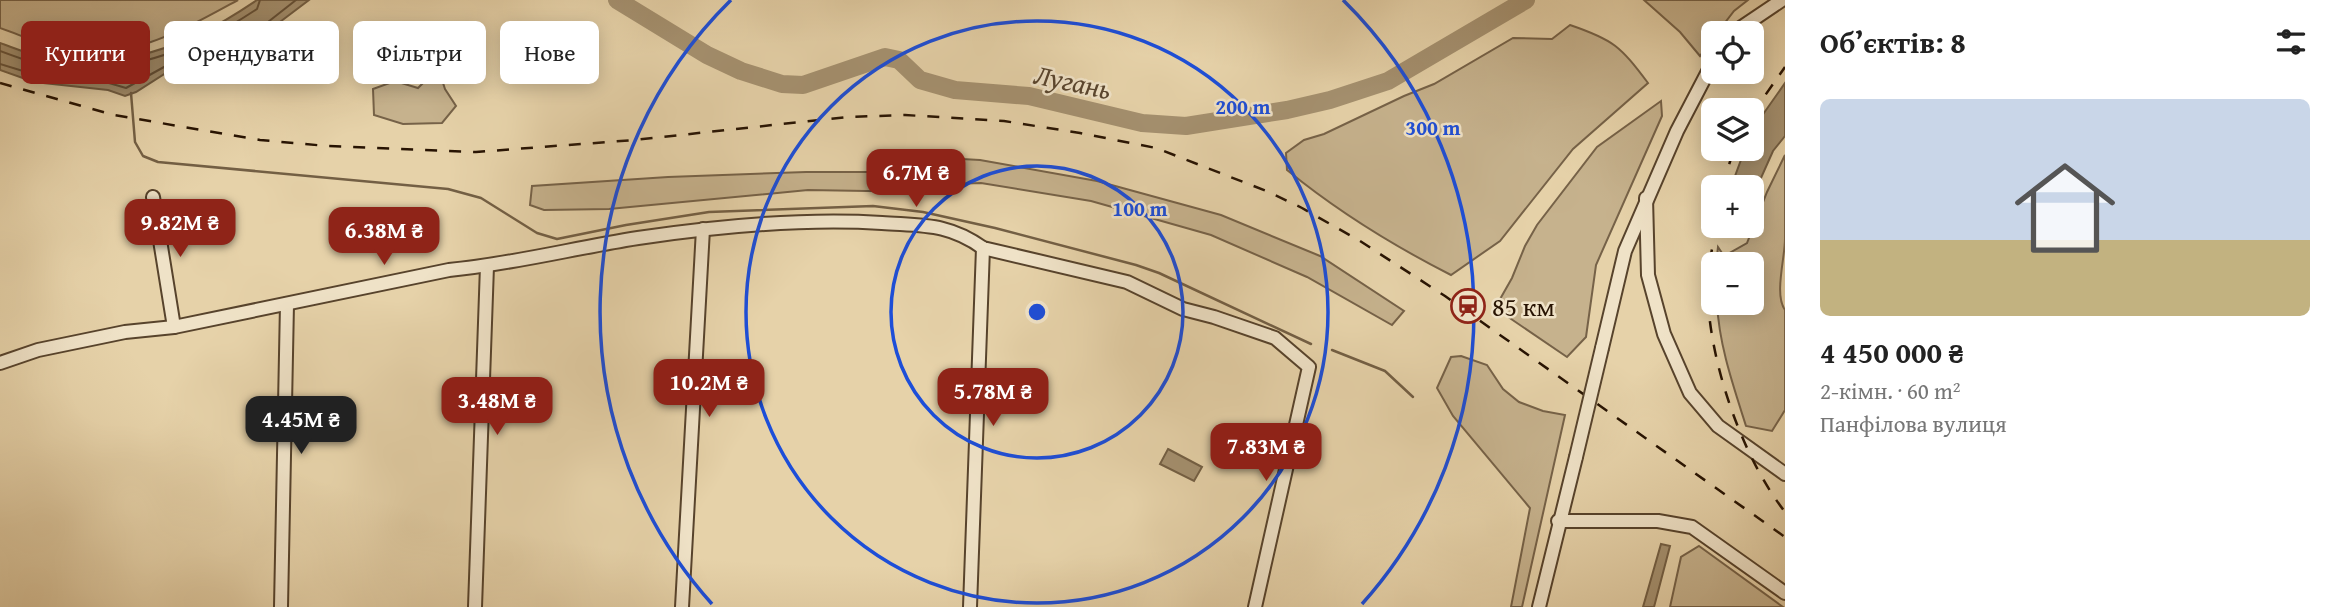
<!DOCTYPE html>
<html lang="uk">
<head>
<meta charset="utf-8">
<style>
  body { margin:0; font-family:"Gentium Book Plus",serif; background:#f2f2f2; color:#222; height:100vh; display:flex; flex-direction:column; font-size:26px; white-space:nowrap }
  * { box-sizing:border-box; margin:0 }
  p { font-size:23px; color:#767676 }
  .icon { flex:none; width:38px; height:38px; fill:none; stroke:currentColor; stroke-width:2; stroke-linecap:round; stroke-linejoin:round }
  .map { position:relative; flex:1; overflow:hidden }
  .side { display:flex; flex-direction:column; background:#fff; width:560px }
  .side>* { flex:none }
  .hud { position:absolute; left:21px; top:21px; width:665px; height:63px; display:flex; gap:14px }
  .tools { position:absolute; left:1701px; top:21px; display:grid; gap:14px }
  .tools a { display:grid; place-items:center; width:63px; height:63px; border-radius:10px; background:#fff; box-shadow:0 4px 18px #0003; font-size:35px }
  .price { position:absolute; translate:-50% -60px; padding:0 16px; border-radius:14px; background:#8f2418; color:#fff; font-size:23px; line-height:46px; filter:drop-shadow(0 2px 4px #0008) }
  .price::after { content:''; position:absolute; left:50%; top:42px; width:21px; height:16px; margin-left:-10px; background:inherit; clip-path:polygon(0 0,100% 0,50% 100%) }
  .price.current { background:#222; color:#fff }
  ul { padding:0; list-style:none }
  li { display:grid; align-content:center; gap:14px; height:371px; padding:0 35px }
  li+li { border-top:2px solid #e0e0e0 }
  li span { display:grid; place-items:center; height:217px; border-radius:10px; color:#555 }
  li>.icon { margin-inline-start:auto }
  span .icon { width:126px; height:126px; fill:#fffc; stroke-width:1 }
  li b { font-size:30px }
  h2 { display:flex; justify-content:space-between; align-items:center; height:84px; padding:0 35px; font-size:30px }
  .chip { padding:0 24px; border-radius:10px; background:#fff; box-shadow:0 4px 18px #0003; font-size:24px; line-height:63px }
  .chip.current { background:#8f2418; color:#fff }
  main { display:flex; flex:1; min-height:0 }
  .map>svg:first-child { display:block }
</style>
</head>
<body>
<main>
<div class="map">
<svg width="1785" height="607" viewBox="0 0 1785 607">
  <rect width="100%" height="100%" fill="#e6d2a9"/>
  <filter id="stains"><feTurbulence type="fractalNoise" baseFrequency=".00286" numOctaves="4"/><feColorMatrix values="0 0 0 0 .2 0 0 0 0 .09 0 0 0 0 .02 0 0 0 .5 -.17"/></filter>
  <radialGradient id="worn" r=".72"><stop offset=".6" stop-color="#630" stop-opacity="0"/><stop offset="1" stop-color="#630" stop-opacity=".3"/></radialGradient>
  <g fill="#c6b28d" stroke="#766248" stroke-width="2">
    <path d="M0 0H238C181 31 124 65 56 48 37 43 18 34 0 28Z"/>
    <path d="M1644 0H1748L1734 11 1717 33H1713V38L1700 56 1680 32Z"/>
    <path d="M1570 25C1614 40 1620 46 1648 83L1573 149 1500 241 1451 275C1394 246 1336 210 1287 170L1286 153 1304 140 1324 134 1404 96 1434 84 1513 38 1552 39Z"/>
    <path d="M427 58H435L445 89 456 106 442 123 403 124 374 115 373 89 395 81 418 88 426 80Z"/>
    <path d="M1661 101 1662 116 1596 265 1586 337 1567 357 1495 308 1512 278 1525 246 1537 225 1597 147Z"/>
    <path d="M1785 155C1785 183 1785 211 1785 239 1785 258 1774 295 1785 310V410L1772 431 1746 426C1733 385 1719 345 1717 303H1752V264H1716L1718 247 1724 256 1747 243 1767 192Z"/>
    <path d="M943 158 980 160 1097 181 1221 215 1320 256 1404 311 1392 325 1307 277 1211 235 1091 201 981 183 953 184Z"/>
    <path d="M806 172H926L925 192 808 190 609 209 544 210 530 205 532 186 668 177Z"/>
    <path d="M1461 356 1487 365 1503 389 1519 402 1543 411 1565 415 1522 607H1511L1530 508 1453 416 1437 388 1451 357Z"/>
    <path d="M1699 546 1783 607H1670L1681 557Z"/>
  </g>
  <g fill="#a59170" stroke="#735f44" stroke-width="2">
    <path d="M257 0H309L272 28 239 48 166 73 136 92 125 96 108 90 34 82 0 70V43C25 52 51 63 78 64 98 65 116 60 136 56 184 45 217 27 257 0Z"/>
    <path d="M1785 83V136L1773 151 1752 198V187H1731L1745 149H1752V130Z"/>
    <path d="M1168 449 1202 467 1194 481 1160 464Z"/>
    <path d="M1661 544 1670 546 1654 607H1643Z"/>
  </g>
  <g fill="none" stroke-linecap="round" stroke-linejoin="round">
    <g stroke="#665239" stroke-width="2">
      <path d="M0 51C24 60 51 70 78 71 98 72 116 68 136 63 184 51 215 37 257 9L260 0"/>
      <path d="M0 64 36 75 109 83 126 88 164 67 236 41 268 22 296 0"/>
    </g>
    <g stroke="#735f44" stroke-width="2.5">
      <path d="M131 93 135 142 143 156 158 162 448 189 481 198 537 233 557 239 626 225 709 212 873 206 923 212 995 228 1136 265 1159 273 1311 344"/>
      <path d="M1332 350 1385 371 1413 397"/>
    </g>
    <path stroke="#a59170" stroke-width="18" d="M617 0 707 55 741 71 782 84 803 85 885 57 899 60 920 80 955 90 1029 96 1142 123 1186 126 1287 110 1330 100 1388 81 1526 0"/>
    <g stroke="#57432c" stroke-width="16">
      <g id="minor">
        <path d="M1733 33 1782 0"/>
        <path d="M153 197 174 327"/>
        <path d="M1646 198 1648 275 1664 334 1690 393 1718 426 1785 474"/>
        <path d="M1602 348 1625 251 1677 131 1713 62"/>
        <path d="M0 363 38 350 125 332 174 327 449 270C513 264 574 248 638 238 718 226 801 218 882 223 923 226 948 223 983 248L1127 282 1183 309 1214 317 1275 338 1309 367 1255 607"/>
        <path d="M1558 521H1658L1692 527 1785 593"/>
        <path d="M281 607 287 304"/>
        <path d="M475 607 487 266"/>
        <path d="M682 607 703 229"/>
        <path d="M970 607 983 248"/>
        <path d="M1539 607 1576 457"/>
      </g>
    </g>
    <use href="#minor" stroke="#efe2c7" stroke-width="12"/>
    <g stroke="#271302" stroke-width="2.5" stroke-dasharray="12 12" stroke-linecap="butt">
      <path d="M0 83 114 115 260 140 327 146 476 152 634 140 847 117 905 115 1004 121 1080 133 1156 148 1269 192 1302 208 1360 241 1445 296 1785 537"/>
      <path d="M1752 114 1785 67"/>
      <path d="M1722 187 1734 149"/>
      <path d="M1716 226C1712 250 1706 276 1708 301 1712 369 1743 458 1785 512"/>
    </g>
    <g stroke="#57432c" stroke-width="16" stroke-linecap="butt">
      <path id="minor-bridge" d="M1576 457 1602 348"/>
    </g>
    <use href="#minor-bridge" stroke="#efe2c7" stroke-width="12"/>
  </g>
  <g fill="none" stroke="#1d4ed8" stroke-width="3.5">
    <circle cx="1037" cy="312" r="146"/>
    <circle cx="1037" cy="312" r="291"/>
    <path d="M712 604A437 437 0 0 1 731 0M1343 0A437 437 0 0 1 1362 604"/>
  </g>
  <defs>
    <g id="station-ring" transform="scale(1.75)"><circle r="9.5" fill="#efe2c7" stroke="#8f2418" stroke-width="1.5"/><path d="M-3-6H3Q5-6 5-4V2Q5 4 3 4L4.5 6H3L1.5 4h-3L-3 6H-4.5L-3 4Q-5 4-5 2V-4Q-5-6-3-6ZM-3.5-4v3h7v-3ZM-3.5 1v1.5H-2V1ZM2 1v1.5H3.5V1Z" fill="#8f2418"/></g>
  </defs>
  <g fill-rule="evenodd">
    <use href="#station-ring" x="1468" y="306"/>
  </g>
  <g text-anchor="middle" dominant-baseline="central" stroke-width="5" stroke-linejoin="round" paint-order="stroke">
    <g font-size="26" fill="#271302" stroke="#efe2c7" text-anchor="start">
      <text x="1492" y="306">85 км</text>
    </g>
    <g font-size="28" font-style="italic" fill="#59452e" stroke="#efe2c7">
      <text transform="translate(1073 81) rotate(12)">Лугань</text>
    </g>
  </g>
  <circle cx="1037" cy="312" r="10" fill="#1d4ed8" stroke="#efe2c7" stroke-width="3.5"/>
  <g font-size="21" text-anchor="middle" font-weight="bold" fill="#1d4ed8" stroke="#efe2c7" stroke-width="5" stroke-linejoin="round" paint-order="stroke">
    <text x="1243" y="114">200 m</text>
    <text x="1433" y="135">300 m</text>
    <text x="1140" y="216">100 m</text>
  </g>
  <rect width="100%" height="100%" filter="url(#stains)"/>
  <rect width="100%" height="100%" fill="url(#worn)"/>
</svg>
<div class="tools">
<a><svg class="icon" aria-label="locate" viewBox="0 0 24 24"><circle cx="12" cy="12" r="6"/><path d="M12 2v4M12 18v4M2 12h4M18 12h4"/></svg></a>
<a><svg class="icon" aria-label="layers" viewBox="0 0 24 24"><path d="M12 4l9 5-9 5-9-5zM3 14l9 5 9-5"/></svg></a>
<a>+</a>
<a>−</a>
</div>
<b class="price" style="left:916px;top:209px">6.7M ₴</b>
<b class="price" style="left:180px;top:259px">9.82M ₴</b>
<b class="price" style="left:384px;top:267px">6.38M ₴</b>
<b class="price" style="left:709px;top:419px">10.2M ₴</b>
<b class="price" style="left:993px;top:428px">5.78M ₴</b>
<b class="price" style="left:497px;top:437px">3.48M ₴</b>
<b class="price current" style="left:301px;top:456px">4.45M ₴</b>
<b class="price" style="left:1266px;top:483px">7.83M ₴</b>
<div class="hud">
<a class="chip current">Купити</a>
<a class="chip">Орендувати</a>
<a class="chip">Фільтри</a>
<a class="chip">Нове</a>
</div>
</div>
<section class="side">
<h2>Об’єктів: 8<svg class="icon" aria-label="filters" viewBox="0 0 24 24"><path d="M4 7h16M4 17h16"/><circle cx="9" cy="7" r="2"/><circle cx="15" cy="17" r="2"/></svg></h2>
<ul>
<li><span style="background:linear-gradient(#c9d6e8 65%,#c2b280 0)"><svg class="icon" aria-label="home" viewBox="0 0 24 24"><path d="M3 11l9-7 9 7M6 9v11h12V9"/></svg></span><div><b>4 450 000 ₴</b><p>2-кімн. · 60 m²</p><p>Панфілова вулиця</p></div></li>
</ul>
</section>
</main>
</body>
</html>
